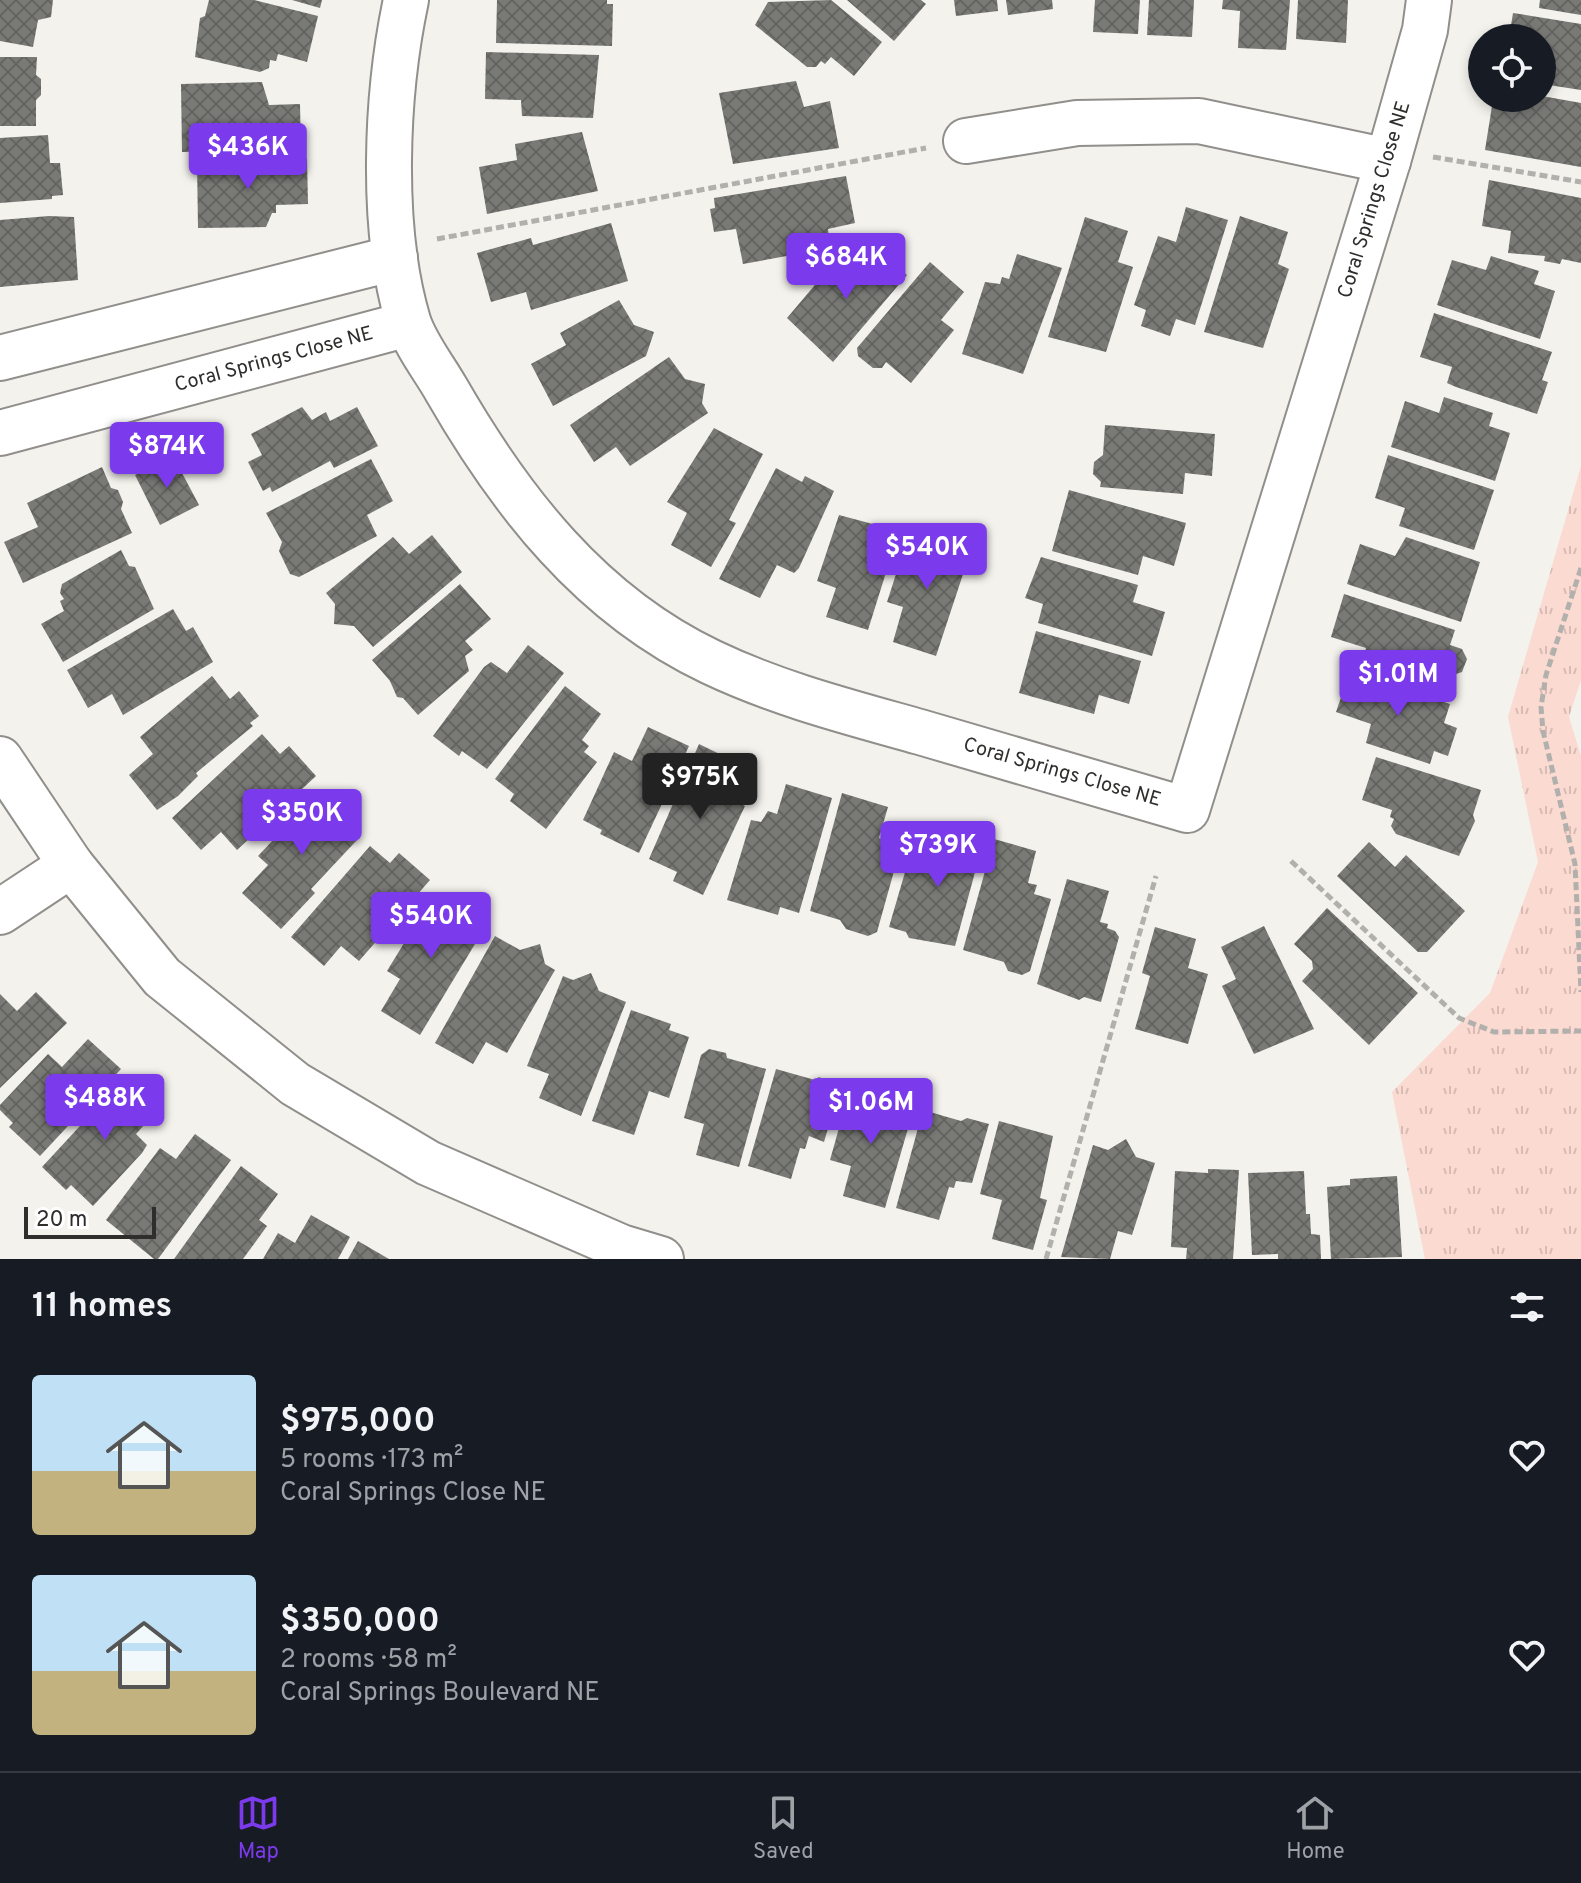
<!DOCTYPE html>
<html lang="en">
<head>
<meta charset="utf-8">
<style>
  body { margin:0; font-family:Overpass,sans-serif; background:#242831; color:#f1f3f6; height:100vh; display:flex; flex-direction:column; font-size:30px; white-space:nowrap }
  * { box-sizing:border-box; margin:0 }
  p { font-size:26px; color:#9ea1a6 }
  .icon { flex:none; width:44px; height:44px; fill:none; stroke:currentColor; stroke-width:2; stroke-linecap:round; stroke-linejoin:round }
  .map { position:relative; height:1259px; overflow:hidden }
  .side { display:flex; flex-direction:column; background:#171b24; flex:1 }
  .side>* { flex:none }
  .buttons { position:absolute; left:1468px; top:24px; display:grid; gap:16px }
  .buttons a { display:grid; place-items:center; width:88px; height:88px; border-radius:50%; background:#171b24; box-shadow:0 4px 12px #0003; font-size:40px }
  .scale { position:absolute; left:24px; bottom:20px; width:132px; box-sizing:border-box; padding-left:8px; border:4px solid #2f2e2c; border-top:0; font-size:22px; line-height:28px; white-space:nowrap; color:#2f2e2c; -webkit-text-stroke:6px #fff; paint-order:stroke }
  .price { position:absolute; translate:-50% -68px; padding:0 18px; border-radius:8px; background:#7c3aed; color:#fff; font-size:26px; line-height:52px; filter:drop-shadow(0 2px 4px #0008) }
  .price::after { content:''; position:absolute; left:50%; top:48px; width:24px; height:18px; margin-left:-12px; background:inherit; clip-path:polygon(0 0,100% 0,50% 100%) }
  .price.selected { background:#222; color:#fff }
  ul { padding:0; list-style:none }
  li { display:flex; align-items:center; gap:24px; height:200px; padding:0 32px }
  li span { display:grid; place-items:center; flex:none; width:224px; height:160px; border-radius:8px; color:#555 }
  li>.icon { margin-inline-start:auto }
  span .icon { width:96px; height:96px; fill:#fffc; stroke-width:1 }
  li b { font-size:34px }
  h2 { display:flex; justify-content:space-between; align-items:center; height:96px; padding:0 32px; font-size:34px }
  .dock { display:flex; justify-content:space-around; align-items:center; height:112px; border-top:2px solid #363941; background:#171b24; font-size:22px; color:#9ea1a6 }
  .dock a { display:grid; justify-items:center; gap:4px }
  .dock .selected { color:#7c3aed }
  .map>svg:first-child { display:block }
</style>
</head>
<body>
<div class="map">
<svg width="1581" height="1259" viewBox="0 0 1581 1259">
  <defs>
    <pattern id="park-tufts" width="24" height="20" patternUnits="userSpaceOnUse" patternTransform="scale(2)"><rect width="24" height="20" fill="#fadad1"/><path d="M3 7l-1-3M5 7V3M7 7l1-3M15 17l-1-3M17 17v-4M19 17l1-3" fill="none" stroke="#d7bbb4"/></pattern>
    <pattern id="building-cross-hatch" width="8" height="8" patternUnits="userSpaceOnUse" patternTransform="scale(2)"><rect width="8" height="8" fill="#797a76"/><path d="M0 0l8 8M0 8l8-8" fill="none" stroke="#646461"/></pattern>
  </defs>
  <rect width="100%" height="100%" fill="#f4f2ed"/>
  <path fill="url(#park-tufts)" d="M1581 466V680L1569 717 1581 756V1259H1425L1392 1092 1490 993 1538 862 1508 717Z"/>
  <g fill="url(#building-cross-hatch)">
    <path d="M0 0H53L51 17 38 20 33 47 0 41Z"/>
    <path d="M209 0H254L318 16 307 62 278 54 276 61 270 60 269 68 260 72 195 57 200 18 205 16Z"/>
    <path d="M292 0H322L320 8Z"/>
    <path d="M497 0H607V4H613L612 46 496 43Z"/>
    <path d="M831 0 882 42 854 76 831 57 825 64 821 61 816 67H807L755 25 768 2Z"/>
    <path d="M847 0H921L926 4 894 41Z"/>
    <path d="M954 0H997L998 11 956 16Z"/>
    <path d="M1006 0H1052L1053 9 1008 15Z"/>
    <path d="M1095 0H1140L1138 34 1093 32Z"/>
    <path d="M1149 0H1194L1192 37 1147 35Z"/>
    <path d="M1223 0H1290L1286 50 1238 48 1240 11 1222 9Z"/>
    <path d="M1298 0H1348L1346 43 1296 39Z"/>
    <path d="M1540 0H1581V15L1539 8Z"/>
    <path d="M1513 13 1581 24V90L1542 84V38H1509Z"/>
    <path d="M486 52 599 55 593 118 522 116 521 100 485 99Z"/>
    <path d="M0 57H37L36 75 41 79V95L36 100V126H0Z"/>
    <path d="M796 81 804 107 830 101 839 148 733 164 719 93Z"/>
    <path d="M262 82 269 105 300 104 301 150 182 152 181 84Z"/>
    <path d="M1542 96 1581 103V167L1485 150 1492 106 1522 111 1524 98Z"/>
    <path d="M582 132 598 191 487 214 479 167 517 160 515 144Z"/>
    <path d="M48 135 50 163H60L63 195 52 196V199L0 203V138Z"/>
    <path d="M307 159 308 204 276 205V213H272L266 227 198 228 197 161Z"/>
    <path d="M846 176 855 223 828 229 830 248 743 264 736 229 714 232 710 209 715 208 714 198Z"/>
    <path d="M1489 180 1581 198V263L1562 259 1560 264 1544 261 1545 256 1508 253 1511 231 1482 226Z"/>
    <path d="M1186 207 1228 220 1195 325 1176 319 1170 336 1141 326 1146 310 1134 305 1158 236 1176 242Z"/>
    <path d="M49 216 74 217 78 280 0 287V220Z"/>
    <path d="M1240 216 1288 232 1278 264 1289 269 1263 348 1204 332Z"/>
    <path d="M1085 217 1128 231 1118 262 1133 267 1106 352 1048 337Z"/>
    <path d="M611 223 628 281 531 310 526 292 491 302 477 253 531 238 533 245Z"/>
    <path d="M870 245 907 275 833 362 787 318 836 260 849 271Z"/>
    <path d="M1017 254 1062 268 1023 374 962 354 985 282 1000 284 1002 277 1009 279Z"/>
    <path d="M1491 256 1539 271 1534 284 1555 291 1540 339 1437 305 1452 260 1486 270Z"/>
    <path d="M930 262 964 292 941 320 954 330 911 383 886 362 882 368H873L858 356 857 348Z"/>
    <path d="M619 300 634 325 654 332 646 356 553 406 531 364 566 345 560 333Z"/>
    <path d="M1434 313 1552 352 1542 380 1548 382 1537 414 1456 387 1447 383 1452 367 1420 357Z"/>
    <path d="M669 357 685 379 705 384 702 403 708 413 630 466 616 447 594 462 570 425Z"/>
    <path d="M1444 397 1493 413 1489 426 1510 433 1495 481 1391 447 1405 401 1439 413Z"/>
    <path d="M302 407 312 420 326 412 330 421 357 407 378 446 334 468 330 461 272 492 270 487 263 491 248 462 262 455 251 434Z"/>
    <path d="M1105 425 1215 434 1212 476 1185 473 1183 494 1100 487 1101 482 1093 474 1094 462 1103 455Z"/>
    <path d="M714 428 763 454 729 520 736 523 711 567 671 545 687 513 667 502Z"/>
    <path d="M1388 455 1494 490 1474 550 1399 526 1405 508 1375 498Z"/>
    <path d="M173 456 199 505 160 525 135 475Z"/>
    <path d="M371 459 393 501 367 515 377 536 299 577 290 574 279 551 282 542 266 513Z"/>
    <path d="M102 467 111 488 118 490 123 502 121 509 132 533 23 583 4 542 38 527 27 503Z"/>
    <path d="M776 468 802 482 805 476 834 491 799 568 794 573 777 565 760 598 719 579Z"/>
    <path d="M1069 490 1186 523 1174 566 1143 556 1138 575 1052 551Z"/>
    <path d="M839 515 899 531 868 630 826 617 836 588 817 581Z"/>
    <path d="M432 535 462 572 373 647 354 626 334 624 335 604 326 593 393 537 409 554Z"/>
    <path d="M949 536 967 542 971 550 936 656 893 642 903 607 887 602 908 537 939 547 941 540Z"/>
    <path d="M1406 537 1480 562 1461 622 1347 584 1360 544 1395 556Z"/>
    <path d="M121 550 129 566 135 567 154 609 63 662 41 624 64 611 60 601 64 599 60 593 62 584Z"/>
    <path d="M1041 557 1138 585 1133 602 1165 612 1152 656 1038 623 1043 604 1025 598Z"/>
    <path d="M460 584 491 619 465 641 473 650 465 656 469 671 418 715 403 698 397 697 390 681 372 660Z"/>
    <path d="M1344 594 1455 630 1450 645 1462 649 1467 659 1462 672 1450 676 1446 689 1362 662 1366 648 1331 637Z"/>
    <path d="M173 609 186 631 193 627 213 662 123 715 112 694 88 708 67 670Z"/>
    <path d="M1036 631 1141 661 1129 704 1099 695 1094 714 1019 693Z"/>
    <path d="M528 645 564 673 487 769 462 751 459 756 433 736 484 667 491 662 507 673Z"/>
    <path d="M1350 671 1450 704 1444 723 1457 728 1448 756 1434 751 1430 764 1366 743 1371 724 1336 712Z"/>
    <path d="M212 676 230 699 239 691 259 716 250 723 253 726 196 773 198 776 178 796 157 810 129 775 153 754 140 737Z"/>
    <path d="M565 686 601 714 582 740 589 746 584 752 597 762 546 829 510 801 514 794 495 779Z"/>
    <path d="M648 727 689 746 639 853 600 834 602 830 583 820 614 752 632 761Z"/>
    <path d="M262 734 280 754 289 746 316 776 237 850 221 832 201 850 172 818Z"/>
    <path d="M699 744 740 764 726 796 745 806 703 895 673 881 677 872 649 859Z"/>
    <path d="M1376 757 1481 790 1473 815 1475 821 1459 856 1396 834 1391 826 1394 819 1390 817 1392 810 1362 800Z"/>
    <path d="M786 784 832 798 799 913 780 907 778 915 727 900 751 820 761 822 768 811 777 814Z"/>
    <path d="M319 791 328 800 332 796 345 795 356 806V818L345 829 357 840 311 889 315 893 281 929 242 893 268 865 258 856Z"/>
    <path d="M842 793 888 807 879 838 901 846 877 932 868 936 846 929 840 920 810 911Z"/>
    <path d="M940 827 984 839 955 946 909 938 906 932 889 927 908 862 922 859 923 855 931 858Z"/>
    <path d="M994 839 1036 851 1028 883 1037 885 1034 894 1051 899 1030 971 1022 975 1008 971 1004 962 963 950Z"/>
    <path d="M1369 842 1395 867 1406 855 1465 911 1427 952H1418L1337 876Z"/>
    <path d="M370 846 390 863 399 853 430 880 359 961 341 946 324 966 291 937Z"/>
    <path d="M1067 879 1109 891 1100 922 1108 924 1107 928 1115 931 1119 937 1101 1002 1084 997 1079 1000 1037 984Z"/>
    <path d="M459 893 474 902 475 911 467 926 481 934 420 1035 381 1011 400 979 387 971 434 894 445 901Z"/>
    <path d="M1327 908 1418 993 1369 1045 1302 981 1313 969 1312 961 1294 944Z"/>
    <path d="M1264 926 1314 1029 1254 1054 1222 986 1236 979 1221 947Z"/>
    <path d="M1155 927 1196 939 1188 968 1208 974 1188 1044 1135 1029 1150 976 1142 973Z"/>
    <path d="M495 936 520 950 540 944 545 964 555 970 507 1053 486 1042 473 1064 435 1043Z"/>
    <path d="M591 973 599 991 626 1002 581 1116 539 1098 549 1074 527 1066 563 976 573 980Z"/>
    <path d="M36 992 67 1023 0 1088V994L17 1011Z"/>
    <path d="M631 1010 671 1024 669 1030 689 1037 669 1098 649 1091 634 1135 592 1121Z"/>
    <path d="M88 1039 121 1069 40 1156 9 1127 13 1123 0 1110V1105L48 1054 62 1067Z"/>
    <path d="M709 1049 726 1053 727 1058 766 1069 739 1167 696 1155 704 1124 684 1118 701 1055Z"/>
    <path d="M776 1069 815 1080 819 1077 840 1087 824 1142 809 1136 805 1149 800 1148 791 1179 748 1166Z"/>
    <path d="M128 1074 162 1105 136 1134 147 1145 142 1153 93 1206 71 1185 66 1190 42 1167Z"/>
    <path d="M850 1089 913 1111 885 1208 843 1196 851 1166 830 1160Z"/>
    <path d="M923 1110 961 1121 967 1118 989 1124 972 1183 956 1181 954 1188 949 1187 939 1220 896 1208Z"/>
    <path d="M999 1121 1053 1136 1040 1198 1047 1200 1033 1250 992 1239 1002 1200 980 1194Z"/>
    <path d="M195 1134 231 1160 158 1259H154L106 1220 160 1148 176 1159Z"/>
    <path d="M1126 1139 1136 1157 1155 1163 1132 1235 1118 1231 1110 1259 1061 1257 1093 1145 1108 1150Z"/>
    <path d="M241 1166 278 1194 259 1220 267 1226 243 1259H174Z"/>
    <path d="M1208 1169 1239 1170 1233 1259H1186L1187 1248 1171 1247 1175 1171 1208 1173Z"/>
    <path d="M1304 1171 1306 1214H1310L1311 1234 1320 1235 1321 1259H1278V1254L1252 1255 1248 1173Z"/>
    <path d="M1397 1176 1402 1257 1331 1259 1327 1187 1350 1185V1179Z"/>
    <path d="M311 1215 350 1237 338 1259H263L278 1233 295 1243Z"/>
    <path d="M358 1241 389 1259H348Z"/>
  </g>
  <g fill="none" stroke-linecap="round" stroke-linejoin="round">
    <g stroke="#918f8b" stroke-width="48">
      <g id="minor">
        <path d="M406 0C386 94 380 227 408 321 415 344 434 368 446 389 511 502 591 605 711 662 778 694 849 712 920 732 1009 758 1098 784 1187 810L1388 161 1425 30 1429 0"/>
        <path d="M966 141 1077 123 1199 121 1388 161"/>
        <path d="M0 358 395 258"/>
        <path d="M0 433 408 324"/>
        <path d="M0 759 71 865 162 977 295 1084 428 1163 621 1247 661 1259"/>
        <path d="M0 912 71 865"/>
      </g>
    </g>
    <g stroke="#b2b0ac" stroke-width="5" stroke-dasharray="8 4" stroke-linecap="butt">
      <path d="M1433 157 1581 182"/>
      <path d="M437 239 926 148"/>
      <path d="M1581 568 1546 675 1541 707 1543 731 1575 864 1581 992"/>
      <path d="M1291 861 1459 1018 1494 1032 1581 1031"/>
      <path d="M1046 1259 1156 876"/>
    </g>
    <use href="#minor" stroke="#fff" stroke-width="44"/>
  </g>
  <g text-anchor="middle" dominant-baseline="central" stroke-width="6" stroke-linejoin="round" paint-order="stroke">
    <g font-size="20" fill="#2f2e2c" stroke="#fff">
      <text transform="translate(1375 200) rotate(-73)">Coral Springs Close NE</text>
      <text transform="translate(274 360) rotate(-15)">Coral Springs Close NE</text>
      <text transform="translate(1062 773) rotate(16)">Coral Springs Close NE</text>
    </g>
  </g>
</svg>
<div class="buttons">
<a><svg class="icon" aria-label="locate" viewBox="0 0 24 24"><circle cx="12" cy="12" r="6"/><path d="M12 2v4M12 18v4M2 12h4M18 12h4"/></svg></a>
</div>
<div class="scale">20 m</div>
<b class="price" style="left:248px;top:191px">$436K</b>
<b class="price" style="left:846px;top:301px">$684K</b>
<b class="price" style="left:167px;top:490px">$874K</b>
<b class="price" style="left:927px;top:591px">$540K</b>
<b class="price" style="left:1398px;top:718px">$1.01M</b>
<b class="price selected" style="left:700px;top:821px">$975K</b>
<b class="price" style="left:302px;top:857px">$350K</b>
<b class="price" style="left:938px;top:889px">$739K</b>
<b class="price" style="left:431px;top:960px">$540K</b>
<b class="price" style="left:105px;top:1142px">$488K</b>
<b class="price" style="left:871px;top:1146px">$1.06M</b>
</div>
<section class="side">
<h2>11 homes<svg class="icon" aria-label="filters" viewBox="0 0 24 24"><path d="M4 7h16M4 17h16"/><circle cx="9" cy="7" r="2"/><circle cx="15" cy="17" r="2"/></svg></h2>
<ul>
<li><span style="background:linear-gradient(#bfe0f5 60%,#c2b280 0)"><svg class="icon" aria-label="home" viewBox="0 0 24 24"><path d="M3 11l9-7 9 7M6 9v11h12V9"/></svg></span><div><b>$975,000</b><p>5 rooms · 173 m²</p><p>Coral Springs Close NE</p></div><svg class="icon" aria-label="heart" viewBox="0 0 24 24"><path d="M12 20l-8-8c-3-5 5-10 8-4 3-6 11-1 8 4z"/></svg></li>
<li><span style="background:linear-gradient(#bfe0f5 60%,#c2b280 0)"><svg class="icon" aria-label="home" viewBox="0 0 24 24"><path d="M3 11l9-7 9 7M6 9v11h12V9"/></svg></span><div><b>$350,000</b><p>2 rooms · 58 m²</p><p>Coral Springs Boulevard NE</p></div><svg class="icon" aria-label="heart" viewBox="0 0 24 24"><path d="M12 20l-8-8c-3-5 5-10 8-4 3-6 11-1 8 4z"/></svg></li>
</ul>
</section>
<nav class="dock">
<a class="selected"><svg class="icon" aria-label="map" viewBox="0 0 24 24"><path d="M3 6l6-2 6 2 6-2v14l-6 2-6-2-6 2zM9 4v14M15 6v14"/></svg>Map</a>
<a><svg class="icon" aria-label="saved" viewBox="0 0 24 24"><path d="M7 4h10v16l-5-4-5 4z"/></svg>Saved</a>
<a><svg class="icon" aria-label="home" viewBox="0 0 24 24"><path d="M3 11l9-7 9 7M6 9v11h12V9"/></svg>Home</a>
</nav>
</body>
</html>
